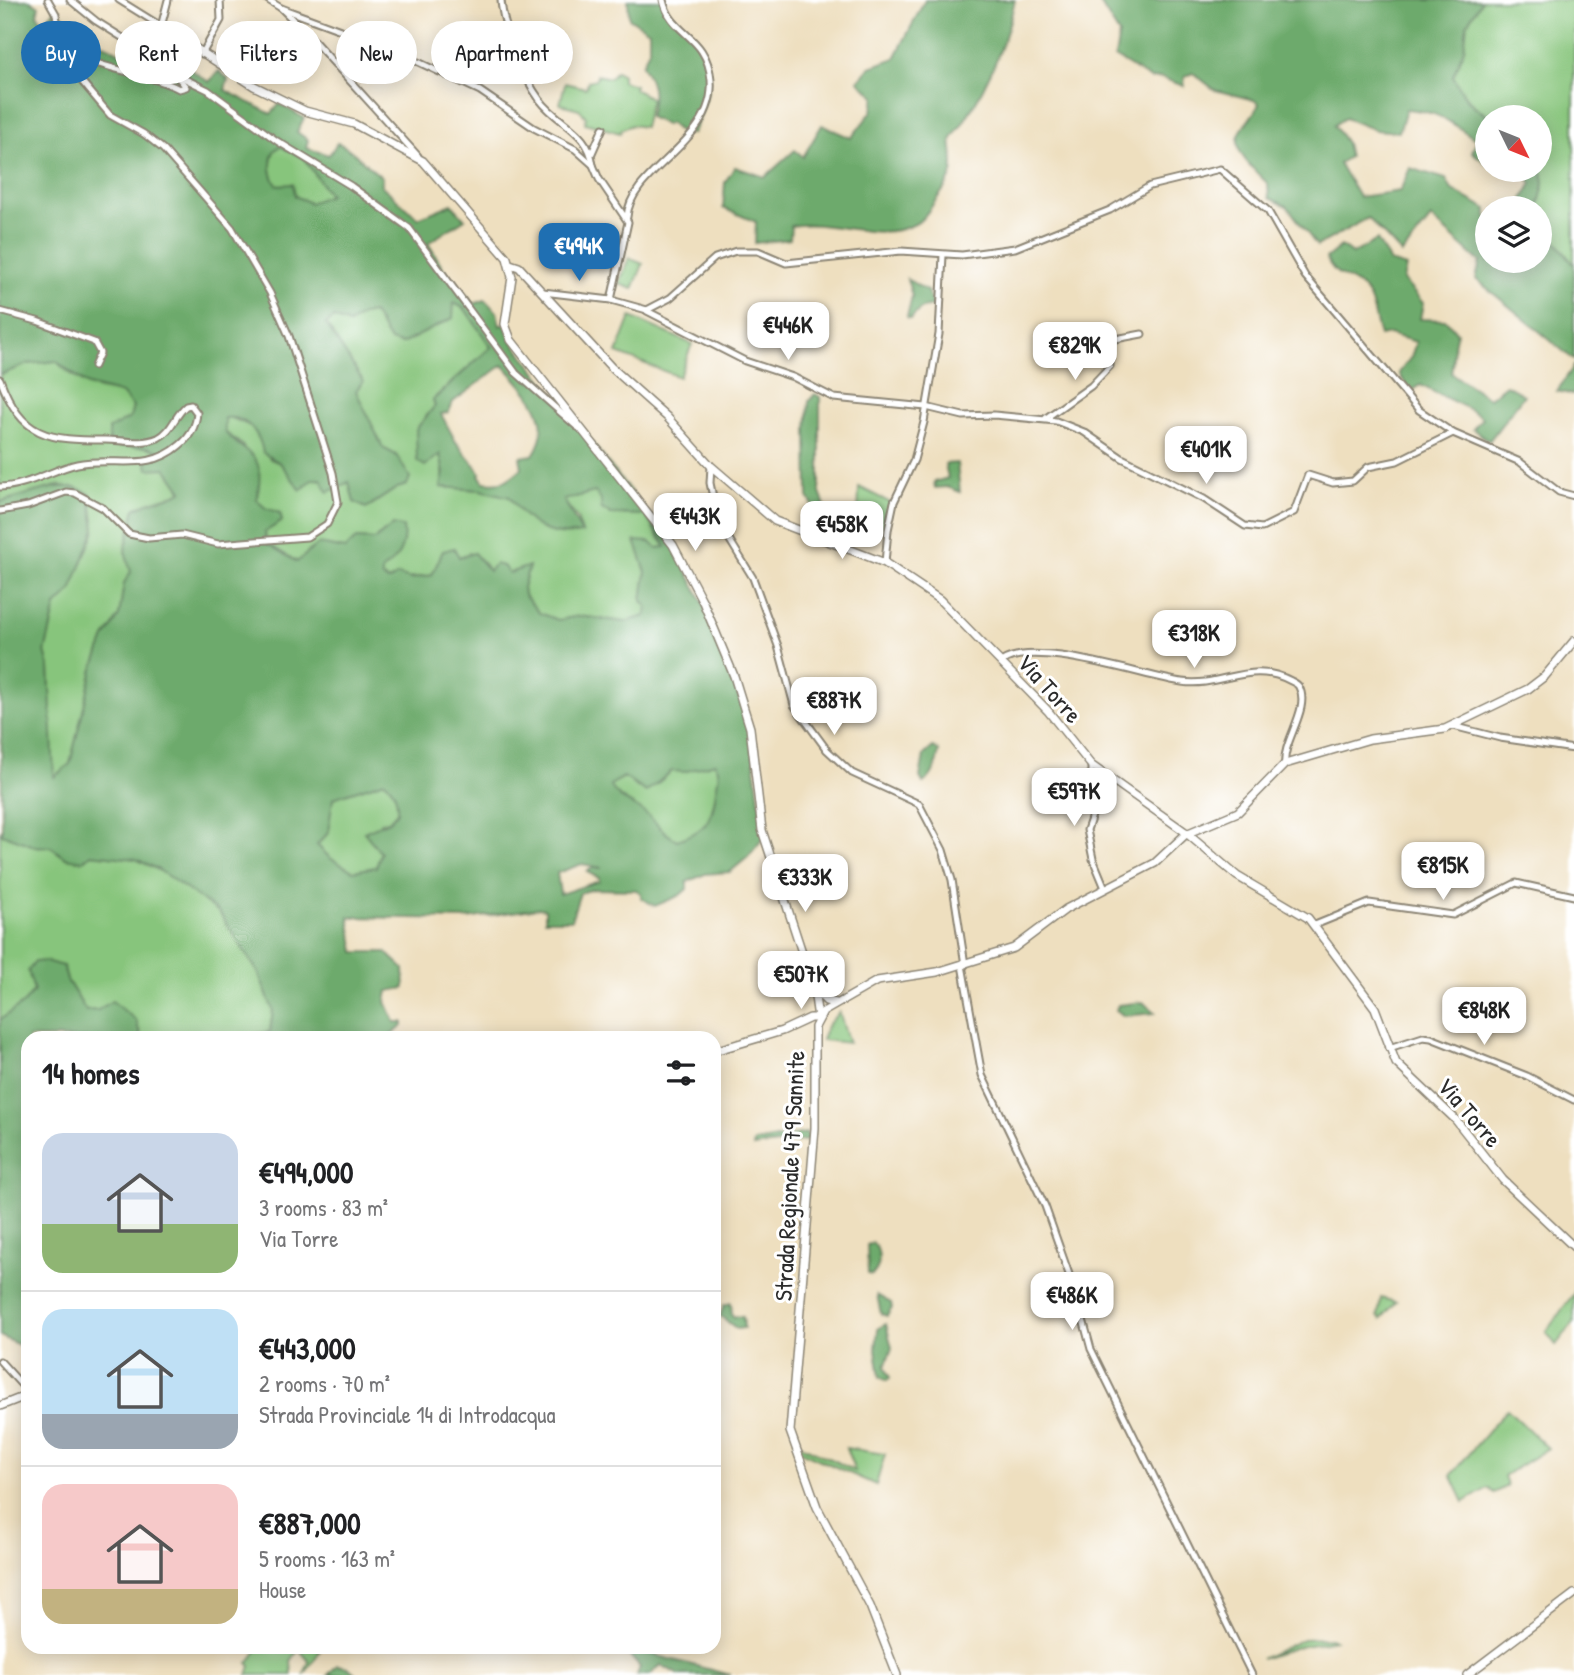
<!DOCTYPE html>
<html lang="en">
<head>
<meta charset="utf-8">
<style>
  body { margin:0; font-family:"Patrick Hand",sans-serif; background:#f6f6f6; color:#202124; height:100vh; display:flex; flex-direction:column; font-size:26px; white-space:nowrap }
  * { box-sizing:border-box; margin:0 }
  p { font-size:23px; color:#757577 }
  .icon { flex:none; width:38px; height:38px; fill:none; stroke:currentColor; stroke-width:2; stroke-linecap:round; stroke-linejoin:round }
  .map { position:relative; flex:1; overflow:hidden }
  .details { position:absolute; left:21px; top:1031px; width:700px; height:623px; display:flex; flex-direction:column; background:#fff; border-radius:21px; box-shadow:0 4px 18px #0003 }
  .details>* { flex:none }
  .top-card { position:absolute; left:21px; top:21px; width:700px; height:63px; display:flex; gap:14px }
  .needle { width:46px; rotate:133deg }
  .fabs { position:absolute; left:1475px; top:105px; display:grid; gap:14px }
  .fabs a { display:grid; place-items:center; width:77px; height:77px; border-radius:50%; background:#fff; box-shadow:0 4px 18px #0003; font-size:35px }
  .price { position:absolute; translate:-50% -60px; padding:0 16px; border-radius:14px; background:#fff; color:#222; font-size:23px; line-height:46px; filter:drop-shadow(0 2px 4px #0008) }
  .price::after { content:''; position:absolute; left:50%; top:42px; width:21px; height:16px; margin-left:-10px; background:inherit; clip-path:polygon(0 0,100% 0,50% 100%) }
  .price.on { background:#1f6fb2; color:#fff }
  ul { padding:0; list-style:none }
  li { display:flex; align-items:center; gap:21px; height:175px; padding:0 21px }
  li+li { border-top:2px solid #e0e0e0 }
  li span { display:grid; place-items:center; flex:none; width:196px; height:140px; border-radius:21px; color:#555 }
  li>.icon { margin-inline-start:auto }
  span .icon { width:84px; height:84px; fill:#fffc; stroke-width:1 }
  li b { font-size:30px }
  h2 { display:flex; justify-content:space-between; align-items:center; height:84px; padding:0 21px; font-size:30px }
  .tag { padding:0 24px; border-radius:32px; background:#fff; box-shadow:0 4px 18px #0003; font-size:24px; line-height:63px }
  .tag.on { background:#1f6fb2; color:#fff }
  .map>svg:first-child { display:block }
</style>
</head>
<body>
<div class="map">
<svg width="1574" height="1675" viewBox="0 0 1574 1675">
  <rect width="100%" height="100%" fill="#fff"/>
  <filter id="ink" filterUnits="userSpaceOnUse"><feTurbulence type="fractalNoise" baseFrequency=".0143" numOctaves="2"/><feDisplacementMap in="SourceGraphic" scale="14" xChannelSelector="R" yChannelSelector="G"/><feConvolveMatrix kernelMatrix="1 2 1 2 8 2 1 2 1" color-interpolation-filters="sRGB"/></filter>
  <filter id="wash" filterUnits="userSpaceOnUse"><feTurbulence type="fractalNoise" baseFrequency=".00686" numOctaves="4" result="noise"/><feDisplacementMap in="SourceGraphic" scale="28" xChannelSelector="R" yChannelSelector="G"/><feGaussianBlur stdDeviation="1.57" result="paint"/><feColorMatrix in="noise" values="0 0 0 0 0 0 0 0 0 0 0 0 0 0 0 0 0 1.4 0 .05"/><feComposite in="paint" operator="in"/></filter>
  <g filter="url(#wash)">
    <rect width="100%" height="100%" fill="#eedfbf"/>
    <g fill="#87c57c" stroke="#597854" stroke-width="2">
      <path d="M1482 0H1574V265L1544 226 1538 208 1544 183 1540 160V117C1490 117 1480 123 1453 76L1464 49 1467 24Z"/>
      <path d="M616 71 622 74V81L635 85 634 89 651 98 644 127 632 125 622 129 620 133 585 123 586 117 579 109 560 104 565 83 586 88 588 81 596 79 597 75 610 78Z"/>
      <path d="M280 146 304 158 329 195 310 204 295 196 292 185H277C270 176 269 162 274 151Z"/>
      <path d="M629 258 643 264 633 289 619 284Z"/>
      <path d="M453 302 465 309 491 347 433 399 435 406 426 417C435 440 447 462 441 487L481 490 510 497C526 523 551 541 582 532L577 518 563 500 595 491 611 514 645 515 666 547 657 548 643 564 646 572 642 601 647 606 646 616 625 622 579 616 558 621 539 613 524 595 523 587 529 567 509 573 503 566 489 571 483 562 469 553 459 557 443 551 432 575 389 581 382 577V570L392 563 384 531 375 540 356 539 345 549C310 543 323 540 298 562L266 543 265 532 282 521 280 513 265 508 257 500 258 475 242 445 225 432V418L229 417 253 427 270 459 280 463 301 490 313 479 349 482 354 502 367 508 397 488 407 485 396 455 383 449 355 391 363 381 326 324 334 318 349 324 362 315 373 313 390 341 402 344 453 318Z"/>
      <path d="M631 317 692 344 679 377 617 353Z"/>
      <path d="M56 361C64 369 78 380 88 385 106 394 123 386 133 407L130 418 110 446 148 447 159 451 166 468 182 491C166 499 150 500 135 509L125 551 131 572 124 583 119 616 105 638 93 669 70 764 53 777 49 667 45 652 56 606 71 591 95 530 90 494 60 485 0 502V375L27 364Z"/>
      <path d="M859 487 891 503 885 532 858 521Z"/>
      <path d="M715 763C722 773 717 780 716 791 712 820 707 830 677 841 661 833 655 819 641 810 629 802 618 799 609 785L625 777 638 788 653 787 672 771Z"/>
      <path d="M385 781C395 790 398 799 397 812L389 821 380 822 381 853 376 867 353 871 330 858 317 845 328 833 332 798Z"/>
      <path d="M0 831 34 846 50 847 66 858 91 854 136 859 170 876 219 912 258 972 273 1010 270 1032 230 1038H141L140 1031 98 1010 86 1011 67 980 63 966 33 985 34 990 25 1002 0 1020Z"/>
      <path d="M839 1012 849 1043 822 1040 827 1026Z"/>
      <path d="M1574 1293V1322L1556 1345 1546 1332Z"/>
      <path d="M1381 1298 1396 1302 1381 1319 1378 1316Z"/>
      <path d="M1507 1409 1548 1448 1504 1476 1507 1486 1494 1493 1488 1488 1464 1502 1451 1475Z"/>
      <path d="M795 1442 855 1471 846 1448 885 1454 876 1485 798 1450Z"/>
      <path d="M1330 1638 1334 1640 1294 1648 1261 1659 1303 1639Z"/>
      <path d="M260 1647H316L320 1651 304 1675 309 1661 299 1649 291 1661 292 1675H248L251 1666 248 1663Z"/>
    </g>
    <g fill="#6daa6c" stroke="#4c6a4c" stroke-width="2" fill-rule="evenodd">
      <path d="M0 0H30L39 6 37 14 43 23 55 10 66 18 61 33 106 45 149 69 166 53 209 82 219 71 228 79 225 90 271 114 279 104 304 118 297 132 308 140 306 148 329 155 337 143C351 147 367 167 382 177V186L418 218 452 204 465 219 428 243 445 271 474 304 485 300 497 312 500 326 505 324 511 340 673 545 703 602 750 728 764 837 748 857 730 872 705 874 687 882V889L679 896 655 906 641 898V893L636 890 593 889 580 893 571 920H545V909L539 908 467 919 349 917 355 952H386L404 969 405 988 388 991 386 1002 395 1022H403V1026L387 1038H230L270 1032 273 1010 258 972 219 912 156 868 136 859 91 854 83 861 66 858 51 847 34 846 2 834 0 502C29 496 64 476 90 494L95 529 71 591 56 606 45 652 49 667 54 777 70 764 93 669 105 638 119 616 124 583 131 572 125 551 135 509C150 500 166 500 182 491L166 468 148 469 146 458 158 451 147 447 109 446V429L130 418 133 407 122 394 88 385 56 361 27 364 0 375ZM280 146 304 158 329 195 310 203 295 196 293 184 277 185C270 175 269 162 274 151ZM454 303 465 309 491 347 433 400 435 406 416 429 417 461 425 466 440 454 444 473 441 487 481 490 510 497C527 525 549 539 582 533L564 500 595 492 601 500V509L611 514 645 515 666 547 657 548 650 542 635 541 646 572 642 601 647 606 646 616 625 622 579 616 558 620 539 613 524 595 523 587 529 566 509 573 503 566 495 564 489 571 474 553 459 557 454 548 443 551 432 575 411 579 398 575 388 581 382 577V570C398 560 406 546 403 527L393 525 375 540 356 539 345 549C309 543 324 540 297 562L266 543 265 532 282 521 280 513 265 508 257 500C266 449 250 460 225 432V418C247 415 260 434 263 453L280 463 301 490 313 479H321L328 492 349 482 354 502 366 508 397 488 407 485 410 477 396 455 383 448 356 391 363 381 326 324 334 318 349 324 362 315 373 313 390 341 402 344 453 318ZM503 365C527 391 557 420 533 455L520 457 522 468C509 480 502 485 484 482L479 475 481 473 456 442 441 414 449 412 453 402ZM715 763C722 773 717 780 716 791 712 821 708 830 677 840 661 833 655 819 641 810 629 802 618 799 610 785L624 777 646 792 672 771 684 772ZM385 781C395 790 398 799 397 812L389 821 364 832 381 853 376 867 353 871 330 858 317 845 328 833 333 798ZM582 864 602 868H592L587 872 599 878V881L560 894 557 873Z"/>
      <path d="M628 0H664C668 20 686 25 697 41 718 74 707 103 692 134L681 133 669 123 666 125 649 117C655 95 654 85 642 65L649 50V31L629 18Z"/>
      <path d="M925 0H1015C1004 51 982 98 951 140 955 170 955 176 936 200 930 208 924 220 915 224 877 244 831 218 791 226L790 239 755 243 756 222 723 208 725 182 735 167 765 177 795 150 803 157 822 125 851 138 872 111 875 96 858 81 870 67 895 58Z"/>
      <path d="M1098 0H1482L1467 24 1464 49 1453 76 1467 100 1488 117 1487 164 1472 152 1477 140C1450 122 1439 111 1406 109L1399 132 1375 130 1345 118 1334 125 1346 143 1349 157 1339 163 1359 197 1400 191 1410 168 1446 179 1452 190 1487 209 1488 261H1540V216L1544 226 1574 265V360L1476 279 1480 262 1431 218 1402 254 1368 218 1317 246 1287 206 1269 198 1268 184C1257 172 1230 152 1240 133 1245 123 1254 115 1259 104L1254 100 1215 90 1193 73 1185 76 1184 86 1162 78 1151 79 1115 57 1119 34Z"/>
      <path d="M1540 160 1544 183 1538 208H1518L1532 183 1522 170H1540Z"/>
      <path d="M1377 240 1390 262 1406 267 1403 280 1423 303 1420 319 1446 320 1457 333C1452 347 1454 359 1451 373L1489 398 1506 385 1524 395 1489 441 1473 429 1482 418C1475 409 1436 395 1421 385L1410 392 1399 373 1411 357 1416 342 1389 334 1380 336C1375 322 1374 299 1363 289 1347 274 1339 282 1326 258L1341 246 1352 254Z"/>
      <path d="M907 279 927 291 934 306 922 308 910 319 907 317 912 296Z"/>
      <path d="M1574 366V395L1557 391Z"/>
      <path d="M815 394 820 397V493L834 528 831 530 825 527 808 497 807 430 809 401Z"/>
      <path d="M957 463 960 492 947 487 935 488 934 482 948 478 945 464Z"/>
      <path d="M933 747 939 751C937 762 934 778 923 783L920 777 924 755Z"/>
      <path d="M45 961 63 966 67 980 86 1011 98 1010 112 1001 136 1020 141 1038H28V1339L19 1345 0 1336V1020L25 1002 34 991 28 971 35 962Z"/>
      <path d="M1143 1002 1155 1013 1124 1016 1116 1010 1118 1005Z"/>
      <path d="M806 1133 810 1140 753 1147 754 1142Z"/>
      <path d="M873 1243C881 1251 881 1268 872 1275L868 1274 867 1245Z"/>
      <path d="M1078 1284 1097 1291 1084 1296 1085 1309H1081L1074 1286Z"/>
      <path d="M877 1295 891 1303 892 1308 887 1316 881 1314Z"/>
      <path d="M731 1303 732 1316 743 1317 744 1328 737 1329 720 1316 724 1305Z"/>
      <path d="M886 1324 892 1348 885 1367 890 1378 887 1381 880 1377 876 1349 878 1329Z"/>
      <path d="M601 1647 640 1651 730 1675H679L661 1665 650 1675H637L640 1667 630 1656Z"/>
      <path d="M337 1665 348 1667 357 1675H328Z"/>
    </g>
  </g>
  <g filter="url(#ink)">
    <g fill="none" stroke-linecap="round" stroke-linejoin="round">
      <g stroke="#8c8575" stroke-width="9">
        <g id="minor">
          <path d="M119 0 172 33"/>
          <path d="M268 0 281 8 314 41 418 156"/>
          <path d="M501 0C503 28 523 77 540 100 559 125 589 131 593 165"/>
          <path d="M281 8 384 46 480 91 534 128 575 149 593 165 599 179 628 222 611 300"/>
          <path d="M161 27 168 0"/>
          <path d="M54 39C86 71 141 69 179 89L186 87 169 67 96 21 70 0"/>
          <path d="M202 54 221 20 220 0"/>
          <path d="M179 76 208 90 277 141 351 186 409 228 516 373 577 427"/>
          <path d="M592 153 603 128"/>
          <path d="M627 217C630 169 716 143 711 80 707 34 671 36 663 0"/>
          <path d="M543 292 611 300 647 310 670 298 715 258 736 251H758L786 263 901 251 962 255 1015 248 1110 210 1150 186 1220 169 1268 211 1305 276 1419 410 1453 433 1520 462 1559 492 1574 496"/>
          <path d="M0 311 37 321 94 342 100 353 94 366"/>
          <path d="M647 311 745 361 793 377 834 398 926 407 963 416 994 415 1056 421 1084 432 1122 458 1204 499 1245 526 1262 528 1294 512 1308 475 1333 483 1353 481 1368 467 1397 461 1453 433"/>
          <path d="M1096 337 1110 340 1142 334"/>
          <path d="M0 379C22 438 48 440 105 440 122 440 141 445 158 438 172 431 175 415 186 406L191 405 197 413C196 426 191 436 180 445 148 473 114 456 77 464 51 470 28 486 0 487"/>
          <path d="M1046 418 1091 386 1110 366V340"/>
          <path d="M711 466 710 483 718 521 753 578 778 646 794 705 827 750 852 773 919 804 943 850 952 880 965 965"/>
          <path d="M0 511 28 506 66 492 75 493 103 508 129 534 149 538 182 535 218 544 307 537 327 524 338 502 333 473 289 336 270 293 232 228 163 149 144 134 110 115 53 47 41 38 42 30 54 39 59 37 56 14 48 0"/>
          <path d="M885 563 888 530 894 502 914 460 924 422 939 334 943 255"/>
          <path d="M1001 662C1033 638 1142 676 1182 682 1221 688 1251 659 1291 681 1293 682 1298 684 1299 687 1311 708 1282 742 1285 764"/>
          <path d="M1453 726 1500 738 1574 749"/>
          <path d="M1091 765V780L1097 801 1087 830 1093 859 1105 888"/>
          <path d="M1315 925 1369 903 1453 915 1516 883 1574 896"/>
          <path d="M962 965 982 1075 1045 1206 1077 1297 1091 1349 1252 1675"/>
          <path d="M1389 1048 1423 1037 1431 1038 1527 1076 1574 1100"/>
          <path d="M0 1361 28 1392"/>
        </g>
      </g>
      <g stroke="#8c8575" stroke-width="10">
        <g id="major">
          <path d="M172 33 254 86 305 111 354 124 423 161 507 258 512 277 505 324 511 340 673 545 703 602 734 676 750 728 762 830 814 989 826 1001 836 1003"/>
          <path d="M510 264 519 267 611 367 667 417 711 466 775 521 885 563 940 600 1048 711 1091 765 1184 831 1237 876 1308 918 1375 1008 1396 1063 1455 1119 1503 1180 1574 1247"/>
          <path d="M714 1051 782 1031 810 1018H818L814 990"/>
          <path d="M0 1406 28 1395"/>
          <path d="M897 1675 870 1606 817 1507 790 1431 815 1128V1027L823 1012 877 981 937 972 1014 948 1066 909 1155 863 1186 834 1238 812 1285 764 1370 739 1445 729 1528 689 1545 676 1574 641"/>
          <path d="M1467 1675 1574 1594"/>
        </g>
      </g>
      <use href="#minor" stroke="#fff" stroke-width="5"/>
      <use href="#major" stroke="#fff" stroke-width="7"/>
    </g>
  </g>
  <g text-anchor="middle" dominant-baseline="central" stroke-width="6" stroke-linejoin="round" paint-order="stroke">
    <g font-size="24" fill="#2b2b2b" stroke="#fff">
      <text transform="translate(1050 688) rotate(48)">Via Torre</text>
      <text transform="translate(1470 1112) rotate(49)">Via Torre</text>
      <text transform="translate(789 1176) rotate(-87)">Strada Regionale 479 Sannite</text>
    </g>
  </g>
</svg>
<div class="fabs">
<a><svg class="needle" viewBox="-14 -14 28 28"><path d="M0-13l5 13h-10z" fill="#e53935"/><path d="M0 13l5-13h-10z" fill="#757577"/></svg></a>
<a><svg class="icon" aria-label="layers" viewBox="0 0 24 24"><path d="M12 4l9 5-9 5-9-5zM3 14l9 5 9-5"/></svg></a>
</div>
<b class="price on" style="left:579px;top:283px">€494K</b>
<b class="price" style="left:788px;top:362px">€446K</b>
<b class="price" style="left:1075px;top:382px">€829K</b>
<b class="price" style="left:1206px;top:486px">€401K</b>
<b class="price" style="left:695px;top:553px">€443K</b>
<b class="price" style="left:842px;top:561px">€458K</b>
<b class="price" style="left:1194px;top:670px">€318K</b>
<b class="price" style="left:834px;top:737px">€887K</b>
<b class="price" style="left:1074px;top:828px">€597K</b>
<b class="price" style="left:1443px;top:902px">€815K</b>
<b class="price" style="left:805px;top:914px">€333K</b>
<b class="price" style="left:801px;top:1011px">€507K</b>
<b class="price" style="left:1484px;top:1047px">€848K</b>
<b class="price" style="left:1072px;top:1332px">€486K</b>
<div class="top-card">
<a class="tag on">Buy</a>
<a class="tag">Rent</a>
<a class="tag">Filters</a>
<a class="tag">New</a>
<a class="tag">Apartment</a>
</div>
<section class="details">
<h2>14 homes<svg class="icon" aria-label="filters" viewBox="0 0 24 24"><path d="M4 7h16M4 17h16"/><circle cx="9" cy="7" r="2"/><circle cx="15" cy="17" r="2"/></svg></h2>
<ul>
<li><span style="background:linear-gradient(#c9d6e8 65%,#8fb573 0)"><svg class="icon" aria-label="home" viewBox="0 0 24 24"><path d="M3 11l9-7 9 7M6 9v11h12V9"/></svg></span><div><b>€494,000</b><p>3 rooms · 83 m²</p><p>Via Torre</p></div></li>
<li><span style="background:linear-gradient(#bfe0f5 75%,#9aa5b1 0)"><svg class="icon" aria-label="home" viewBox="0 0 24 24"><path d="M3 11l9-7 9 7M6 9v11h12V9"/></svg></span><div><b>€443,000</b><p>2 rooms · 70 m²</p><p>Strada Provinciale 14 di Introdacqua</p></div></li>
<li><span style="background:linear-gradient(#f6c9c9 75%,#c2b280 0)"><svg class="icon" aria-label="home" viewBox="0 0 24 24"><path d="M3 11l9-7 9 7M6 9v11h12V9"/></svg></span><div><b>€887,000</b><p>5 rooms · 163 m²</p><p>House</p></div></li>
</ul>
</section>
</div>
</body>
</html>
